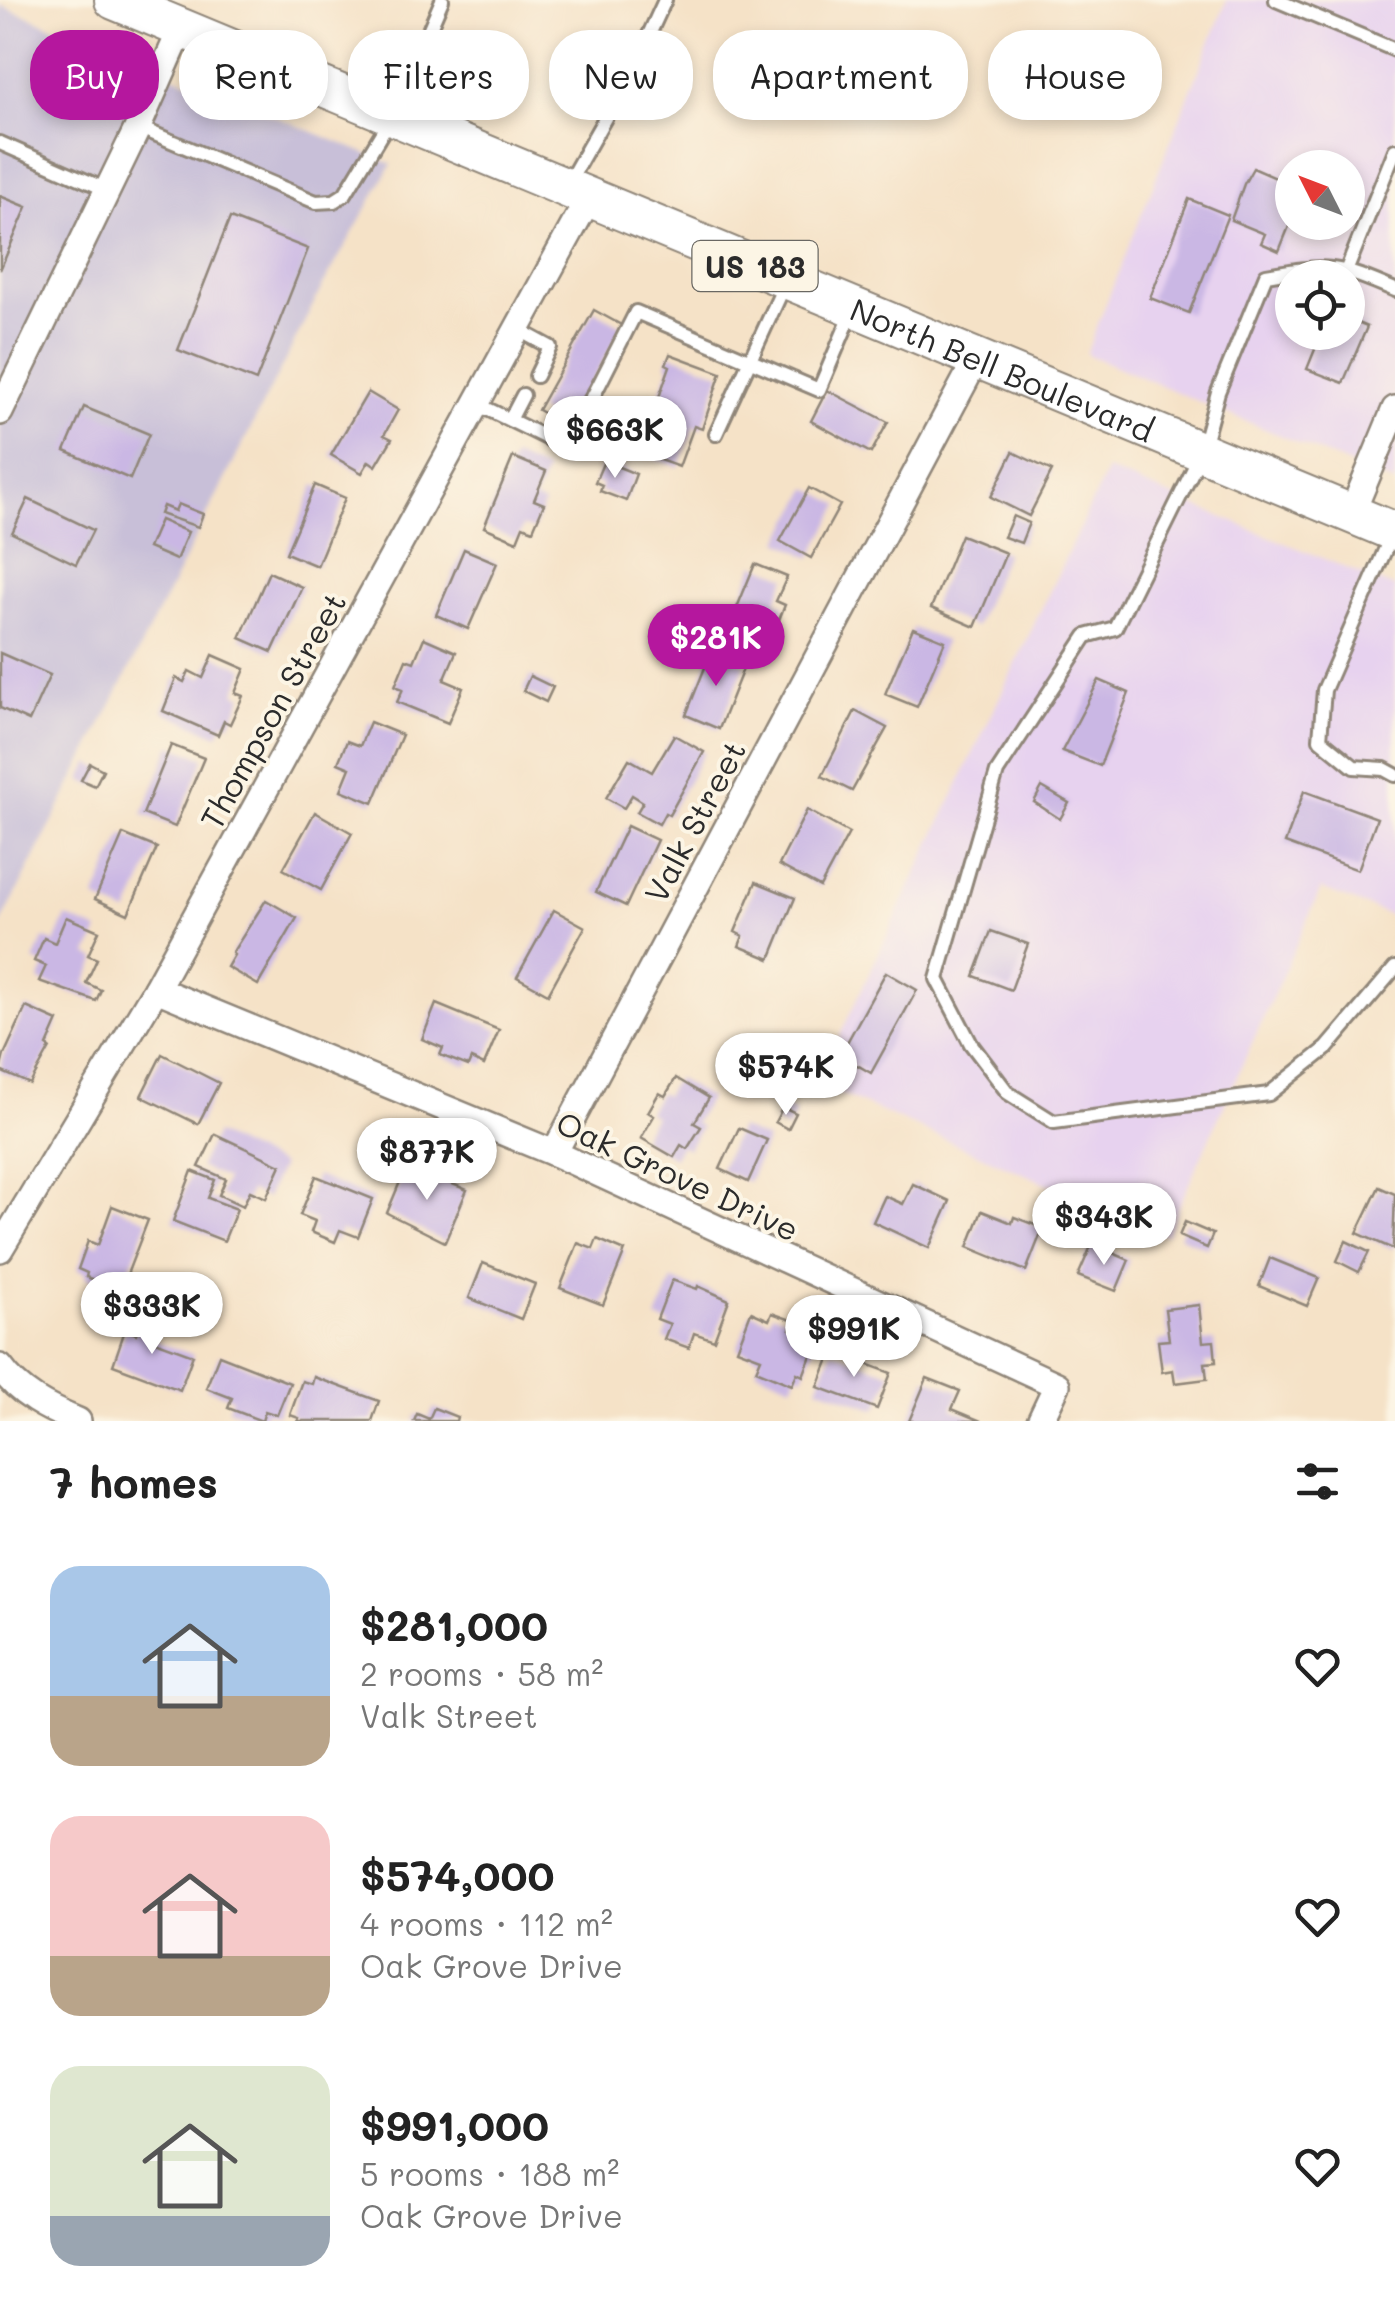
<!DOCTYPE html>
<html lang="en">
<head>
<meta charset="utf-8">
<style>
  body { margin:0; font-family:Mali,sans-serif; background:#f2f2f2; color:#222; height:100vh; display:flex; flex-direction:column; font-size:38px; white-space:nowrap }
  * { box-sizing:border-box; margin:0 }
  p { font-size:32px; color:#767676 }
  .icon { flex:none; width:55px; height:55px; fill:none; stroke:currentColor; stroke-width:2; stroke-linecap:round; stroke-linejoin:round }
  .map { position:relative; height:1421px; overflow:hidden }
  .sheet { display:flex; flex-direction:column; background:#fff; flex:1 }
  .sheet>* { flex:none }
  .guide { position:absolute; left:30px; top:30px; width:1335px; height:90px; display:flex; gap:20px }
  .needle { width:65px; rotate:312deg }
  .tools { position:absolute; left:1275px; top:150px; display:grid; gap:20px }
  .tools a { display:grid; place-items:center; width:90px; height:90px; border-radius:50%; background:#fff; box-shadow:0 5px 15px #0003; font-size:50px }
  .price { position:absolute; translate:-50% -85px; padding:0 22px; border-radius:35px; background:#fff; color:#222; font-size:32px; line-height:65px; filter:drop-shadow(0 2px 5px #0008) }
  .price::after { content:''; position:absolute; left:50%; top:60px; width:30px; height:22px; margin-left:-15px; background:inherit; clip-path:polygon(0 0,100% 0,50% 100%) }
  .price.current { background:#b5179e; color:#fff }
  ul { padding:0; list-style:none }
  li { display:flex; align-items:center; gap:30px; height:250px; padding:0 50px }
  li span { display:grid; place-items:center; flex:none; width:280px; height:200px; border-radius:30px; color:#555 }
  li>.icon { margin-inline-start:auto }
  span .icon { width:120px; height:120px; fill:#fffc; stroke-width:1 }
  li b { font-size:42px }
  h2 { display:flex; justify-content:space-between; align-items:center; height:120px; padding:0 50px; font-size:42px }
  .tag { padding:0 35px; border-radius:40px; background:#fff; box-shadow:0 5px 15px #0003; font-size:35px; line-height:90px }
  .tag.current { background:#b5179e; color:#fff }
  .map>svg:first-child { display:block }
</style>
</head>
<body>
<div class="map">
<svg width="1395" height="1421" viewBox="0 0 1395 1421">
  <rect width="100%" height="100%" fill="#fcf5e5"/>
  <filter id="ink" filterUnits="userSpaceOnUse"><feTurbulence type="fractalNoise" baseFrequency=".01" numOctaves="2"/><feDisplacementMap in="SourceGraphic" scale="20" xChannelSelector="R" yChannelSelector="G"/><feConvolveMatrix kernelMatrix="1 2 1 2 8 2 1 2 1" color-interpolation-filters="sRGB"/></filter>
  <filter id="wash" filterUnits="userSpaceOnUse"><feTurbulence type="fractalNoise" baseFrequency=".0048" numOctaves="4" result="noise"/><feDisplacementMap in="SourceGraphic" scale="40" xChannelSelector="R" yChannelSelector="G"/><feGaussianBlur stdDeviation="2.25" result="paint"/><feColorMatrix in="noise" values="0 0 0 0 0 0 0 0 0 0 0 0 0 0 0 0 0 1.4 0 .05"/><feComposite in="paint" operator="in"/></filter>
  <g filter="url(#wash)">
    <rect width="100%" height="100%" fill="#f5e2c7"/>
    <g fill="#e7d2ef" fill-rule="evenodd">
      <path d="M1227 0H1395V484L1086 354ZM1292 168H1348V222H1292ZM1292 278H1348V332H1292Z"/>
      <path d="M1107 470 1395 588V917L1321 889 1166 1235 817 1084Z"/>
    </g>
    <path fill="#c8bfd8" d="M0 5 392 164 321 289 0 926Z"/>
    <g id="blocks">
      <g fill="#cab7e4">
        <path d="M1253 168 1292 185V219L1279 251 1261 243 1265 234 1231 220 1244 184Z"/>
        <path d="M0 196 27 207 0 270Z"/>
        <path d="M1189 199 1228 215 1189 313 1150 298Z"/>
        <path d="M230 218 308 249 256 381 178 350Z"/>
        <path d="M594 310 623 326 567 426 538 410Z"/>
        <path d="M1348 319 1367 327 1343 383 1307 369 1322 332H1348Z"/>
        <path d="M670 354 721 373 702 429 694 426 679 467 651 457 666 416 654 411 670 366 666 364Z"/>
        <path d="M827 390 888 422 871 453 811 421Z"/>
        <path d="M368 392 398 410 384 435 392 439 376 466 369 461 362 473 331 455Z"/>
        <path d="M84 407 149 434 130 479 65 451Z"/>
        <path d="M1013 452 1052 471 1029 516 991 497Z"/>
        <path d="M513 457 546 471 534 500 544 504 533 530 523 526 517 541 484 527Z"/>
        <path d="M604 461 636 474 626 501 600 491 602 485 595 482Z"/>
        <path d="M315 485 345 498 317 566 286 553Z"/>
        <path d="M809 488 840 505 811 558 780 541Z"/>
        <path d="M28 499 93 530 76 564 12 533Z"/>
        <path d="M178 504 203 514 198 527 160 514 163 506 175 511Z"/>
        <path d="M1013 516 1029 523 1021 543 1004 537Z"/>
        <path d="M160 520 188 532 176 560 148 548Z"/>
        <path d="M961 535 1006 553 975 627 931 608Z"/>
        <path d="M464 549 497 563 468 629 436 615Z"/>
        <path d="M755 564 787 577 776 601 785 605 775 630 767 627 762 640 729 627Z"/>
        <path d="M269 572 302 587 272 652 240 638Z"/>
        <path d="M913 628 945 641 917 707 885 694Z"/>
        <path d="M424 638 456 652 444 680 463 688 448 723 397 702 403 689 395 686 406 659 414 662Z"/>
        <path d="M712 650 745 664 719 729 686 715Z"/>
        <path d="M0 653 50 675 29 721 0 708Z"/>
        <path d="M213 655 245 669 235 693 243 696 230 724 224 721 218 735 163 711 176 678 184 682 189 671 203 678Z"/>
        <path d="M530 676 553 687 546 702 523 691Z"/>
        <path d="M1099 680 1129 693 1100 766 1062 751Z"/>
        <path d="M855 711 887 728 852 791 822 776Z"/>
        <path d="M370 722 402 735 373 803 341 790 350 768 338 763 347 741 360 746Z"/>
        <path d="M674 735 704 752 669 815 665 813 659 824 637 812 643 802 632 795 624 808 606 798 629 759 652 772Z"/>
        <path d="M171 745 204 758 175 827 143 814Z"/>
        <path d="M90 763 103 770 95 786 81 780Z"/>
        <path d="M1042 787 1069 803 1060 819 1034 802Z"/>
        <path d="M1304 791 1377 818 1358 870 1285 843Z"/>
        <path d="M807 810 849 833 820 887 779 865Z"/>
        <path d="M315 812 352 833 321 890 283 869Z"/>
        <path d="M627 826 657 840 626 906 596 892Z"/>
        <path d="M123 834 157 848 128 914 95 899Z"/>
        <path d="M756 882 795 898 770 959 739 946 743 936 735 932Z"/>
        <path d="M266 900 297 918 258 985 227 967 234 955 232 953Z"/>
        <path d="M554 910 585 927 548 994 517 977Z"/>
        <path d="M66 917 99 931 88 955 97 959 86 983 101 990 96 1001 39 981 46 966 34 961 44 938 55 943Z"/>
        <path d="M991 931 1028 944 1011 990 974 976Z"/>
        <path d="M886 972 917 990 871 1073 840 1055Z"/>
        <path d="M436 1004 499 1030 484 1065 471 1059 468 1066 440 1055 443 1048 422 1039Z"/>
        <path d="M26 1007 58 1021 47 1046 50 1048 30 1084 0 1071 4 1055Z"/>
        <path d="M162 1054 219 1083 198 1124 141 1096Z"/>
        <path d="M676 1078 709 1098 694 1123 701 1127 687 1149 681 1145 674 1157 641 1138 654 1116 648 1112 659 1093 665 1096Z"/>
        <path d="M783 1107 796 1113 788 1129 775 1122Z"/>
        <path d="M739 1128 767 1140 748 1182 720 1169Z"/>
        <path d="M215 1134 281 1165 266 1198 250 1191 243 1206 219 1195 226 1179 199 1167Z"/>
        <path d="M407 1165 467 1190 445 1242 387 1213Z"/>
        <path d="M192 1171 215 1180 208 1198 237 1209 224 1241 173 1221Z"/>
        <path d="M316 1176 373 1199 358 1237 340 1230 335 1242 311 1232 315 1221 300 1215Z"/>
        <path d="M913 1184 950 1201 929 1248 873 1222 885 1196 903 1204Z"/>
        <path d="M1379 1187 1395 1194 1393 1249 1357 1233Z"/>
        <path d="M112 1206 148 1220 121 1290 86 1277 87 1273 78 1269 88 1241 98 1245Z"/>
        <path d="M982 1211 1012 1223 1014 1217 1043 1228 1026 1271 968 1247Z"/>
        <path d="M1185 1222 1213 1234 1207 1248 1179 1236Z"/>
        <path d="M597 1239 625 1251 603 1305 560 1288 578 1243 593 1249Z"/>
        <path d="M1346 1241 1369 1252 1359 1272 1337 1261Z"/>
        <path d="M1092 1244 1129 1260 1116 1291 1078 1276Z"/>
        <path d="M1270 1258 1319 1278 1307 1306 1259 1286Z"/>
        <path d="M483 1263 535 1284 521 1319 469 1298Z"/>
        <path d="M672 1280 697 1289 698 1286 729 1300 714 1340 694 1333 689 1348 664 1339 670 1324 657 1319Z"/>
        <path d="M1199 1305 1203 1342 1214 1341 1216 1362 1205 1363 1207 1379 1175 1383 1173 1370 1162 1372 1158 1341 1169 1340 1165 1309Z"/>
        <path d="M751 1312 769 1320 772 1313 794 1321 790 1329 817 1340 803 1376 797 1373 792 1385 756 1370 761 1358 737 1349Z"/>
        <path d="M140 1321 159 1329 155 1341 193 1355 180 1390 113 1365 125 1330 136 1334Z"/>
        <path d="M832 1351 891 1373 877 1409 818 1387Z"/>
        <path d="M219 1355 290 1383 277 1415 265 1411 262 1421 228 1408 232 1398 206 1388Z"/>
        <path d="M314 1377 379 1401 372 1421H298L299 1418 290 1415 302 1381 312 1384Z"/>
        <path d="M927 1378 960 1391 952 1409 981 1421H909Z"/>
        <path d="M434 1408 457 1417 456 1421H414L417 1414 429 1419Z"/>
      </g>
    </g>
  </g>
  <g filter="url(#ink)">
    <use href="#blocks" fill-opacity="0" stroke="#908679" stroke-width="2.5"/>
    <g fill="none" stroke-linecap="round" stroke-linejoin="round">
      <g stroke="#908679" stroke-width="18">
        <g id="service">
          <path d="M1276 0 1395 50"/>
          <path d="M138 127 316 202 334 201 345 194 392 116 442 0"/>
          <path d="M0 143 107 190"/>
          <path d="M567 185 635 65 665 0"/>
          <path d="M1347 269 1395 150"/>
          <path d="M1395 290C1337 265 1328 264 1266 275L1218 392 1201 454 1115 628 1086 636 997 772 937 979 971 1044 1008 1093 1054 1122 1269 1094 1327 1048 1395 968"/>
          <path d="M517 329 550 347 536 376"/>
          <path d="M477 404 567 448 636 312 819 390 853 310"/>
          <path d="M510 420 523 395"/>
          <path d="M716 434 786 282"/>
          <path d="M1393 532 1324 690 1320 739 1354 767 1384 769 1395 775"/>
        </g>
      </g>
      <g stroke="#908679" stroke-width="30">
        <g id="minor">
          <path d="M0 412 138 127 182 27"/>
          <path d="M1351 515 1395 409"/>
          <path d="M156 989 554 1153 1057 1385 1040 1421"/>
          <path d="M554 1153 976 360"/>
          <path d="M0 1249 156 989 590 196"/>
          <path d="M0 1367C19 1394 48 1409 78 1421"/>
        </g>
      </g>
      <g stroke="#908679" stroke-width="42">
        <g id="primary">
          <path id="s1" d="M114 0 1395 532"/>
        </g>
      </g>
      <use href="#service" stroke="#fff" stroke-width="12"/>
      <use href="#minor" stroke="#fff" stroke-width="25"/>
      <use href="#primary" stroke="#fff" stroke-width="38"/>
    </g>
  </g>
  <g text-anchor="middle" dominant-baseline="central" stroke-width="8" stroke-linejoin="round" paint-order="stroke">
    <rect fill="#fcf5e5" stroke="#6a6863" stroke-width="2.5" x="692.5" y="241" width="125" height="50" rx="8"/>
    <g font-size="30" font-weight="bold" fill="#2b2b2b">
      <text x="755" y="266">US 183</text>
    </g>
    <g font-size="32" fill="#2b2b2b" stroke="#fcf5e5">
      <text stroke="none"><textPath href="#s1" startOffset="962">North Bell Boulevard</textPath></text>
      <text transform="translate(272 710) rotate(-61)">Thompson Street</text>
      <text transform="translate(694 821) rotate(-62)">Valk Street</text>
      <text transform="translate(678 1175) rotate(25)">Oak Grove Drive</text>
    </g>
  </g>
</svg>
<div class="tools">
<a><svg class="needle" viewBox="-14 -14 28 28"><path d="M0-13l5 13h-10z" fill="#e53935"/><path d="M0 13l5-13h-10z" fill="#767676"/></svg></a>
<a><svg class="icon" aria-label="locate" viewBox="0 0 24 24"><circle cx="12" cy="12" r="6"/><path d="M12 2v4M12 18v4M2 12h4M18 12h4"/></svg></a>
</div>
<b class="price" style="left:615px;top:481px">$663K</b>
<b class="price current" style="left:716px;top:689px">$281K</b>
<b class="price" style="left:786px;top:1118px">$574K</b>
<b class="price" style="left:427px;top:1203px">$877K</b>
<b class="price" style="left:1104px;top:1268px">$343K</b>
<b class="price" style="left:152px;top:1357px">$333K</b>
<b class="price" style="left:854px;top:1380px">$991K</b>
<div class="guide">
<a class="tag current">Buy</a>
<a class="tag">Rent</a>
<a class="tag">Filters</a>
<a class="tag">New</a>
<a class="tag">Apartment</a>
<a class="tag">House</a>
</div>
</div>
<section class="sheet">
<h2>7 homes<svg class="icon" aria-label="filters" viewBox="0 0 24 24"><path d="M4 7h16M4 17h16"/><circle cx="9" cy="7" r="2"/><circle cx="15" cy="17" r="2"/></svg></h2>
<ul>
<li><span style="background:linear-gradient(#a9c7e8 65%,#b9a48a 0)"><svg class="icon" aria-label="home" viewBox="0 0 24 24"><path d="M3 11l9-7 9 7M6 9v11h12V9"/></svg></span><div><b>$281,000</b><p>2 rooms · 58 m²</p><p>Valk Street</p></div><svg class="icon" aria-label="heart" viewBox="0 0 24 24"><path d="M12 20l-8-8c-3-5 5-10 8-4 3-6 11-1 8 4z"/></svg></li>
<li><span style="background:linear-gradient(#f6c9c9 70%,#b9a48a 0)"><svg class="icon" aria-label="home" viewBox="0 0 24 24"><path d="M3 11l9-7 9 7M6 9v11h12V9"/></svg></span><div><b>$574,000</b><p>4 rooms · 112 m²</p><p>Oak Grove Drive</p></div><svg class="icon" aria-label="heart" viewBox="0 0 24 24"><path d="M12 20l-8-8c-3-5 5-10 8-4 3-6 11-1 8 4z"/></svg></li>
<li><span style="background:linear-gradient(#dfe7d0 75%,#9aa5b1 0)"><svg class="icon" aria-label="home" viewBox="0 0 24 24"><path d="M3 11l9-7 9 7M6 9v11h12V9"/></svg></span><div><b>$991,000</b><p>5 rooms · 188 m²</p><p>Oak Grove Drive</p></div><svg class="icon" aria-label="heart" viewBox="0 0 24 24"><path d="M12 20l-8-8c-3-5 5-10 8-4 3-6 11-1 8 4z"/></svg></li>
</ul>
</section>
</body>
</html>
